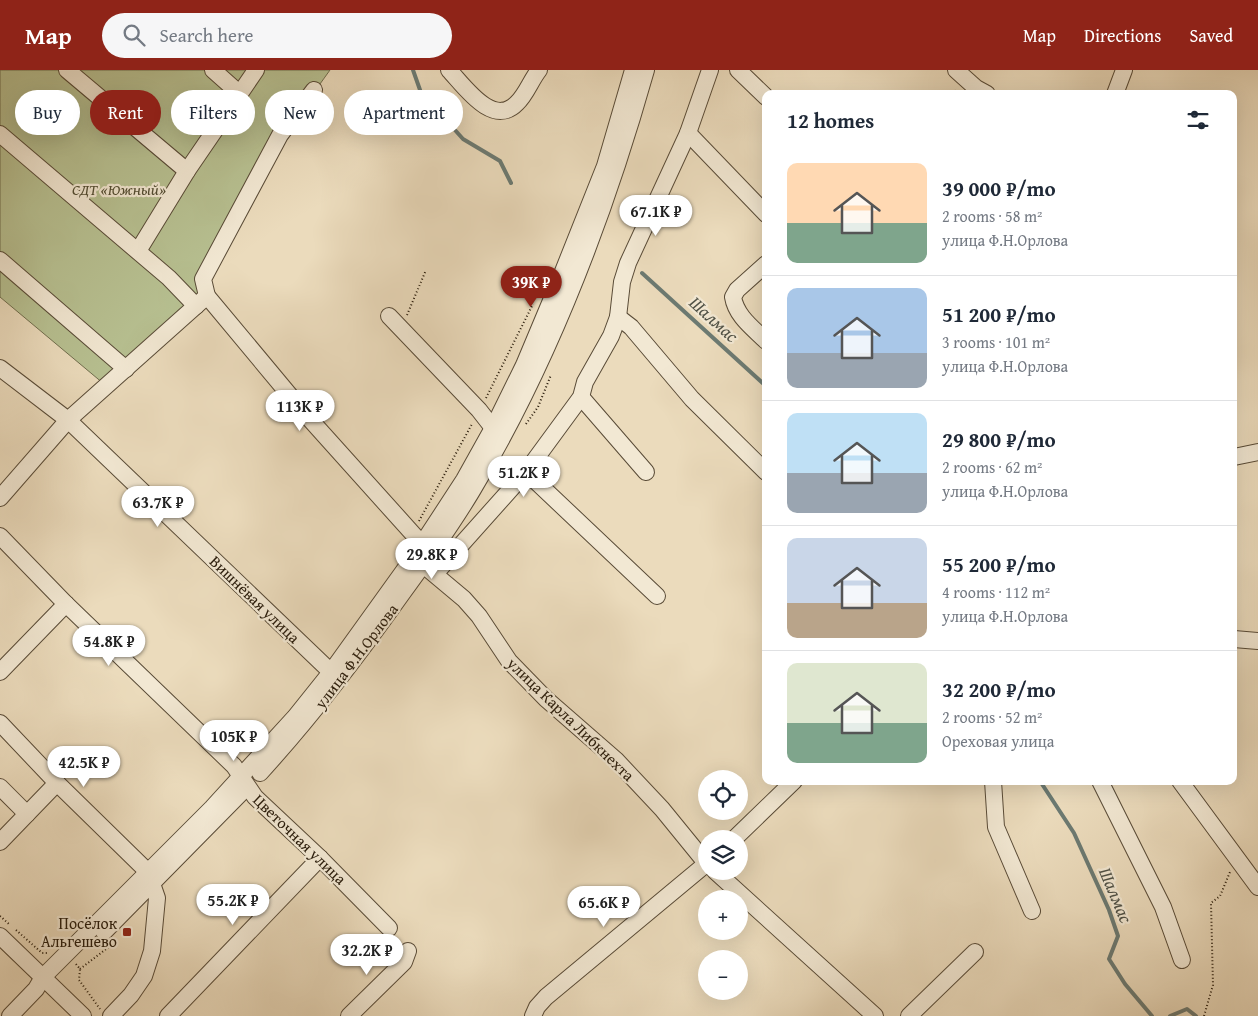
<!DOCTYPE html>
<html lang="en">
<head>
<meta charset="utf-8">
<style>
  body { margin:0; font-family:"Gentium Book Plus",serif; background:#f6f6f7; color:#1f2937; height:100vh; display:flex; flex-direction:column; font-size:19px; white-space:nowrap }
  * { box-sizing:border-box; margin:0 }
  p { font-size:16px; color:#747a83 }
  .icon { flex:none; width:28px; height:28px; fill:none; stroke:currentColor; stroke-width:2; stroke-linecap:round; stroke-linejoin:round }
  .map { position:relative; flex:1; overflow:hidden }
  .drawer { position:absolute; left:762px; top:20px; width:475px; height:695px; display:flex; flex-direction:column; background:#fff; border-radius:10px; box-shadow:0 5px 20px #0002 }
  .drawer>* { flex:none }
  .guide { position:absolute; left:15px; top:20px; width:475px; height:45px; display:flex; gap:10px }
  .controls { position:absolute; left:698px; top:700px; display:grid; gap:10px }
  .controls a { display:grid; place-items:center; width:50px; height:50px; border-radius:50%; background:#fff; box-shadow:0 5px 20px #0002; font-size:25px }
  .price { position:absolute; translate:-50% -42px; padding:0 11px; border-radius:18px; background:#fff; color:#222; font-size:16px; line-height:32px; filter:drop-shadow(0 1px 2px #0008) }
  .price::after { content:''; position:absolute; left:50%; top:30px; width:15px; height:11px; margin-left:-8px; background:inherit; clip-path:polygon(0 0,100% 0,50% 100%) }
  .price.active { background:#8f2418; color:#fff }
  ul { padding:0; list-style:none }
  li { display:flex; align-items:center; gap:15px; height:125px; padding:0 25px }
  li+li { border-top:1px solid #e0e1e3 }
  li span { display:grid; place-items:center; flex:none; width:140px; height:100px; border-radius:10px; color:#555 }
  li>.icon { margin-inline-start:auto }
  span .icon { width:60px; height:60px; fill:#fffc; stroke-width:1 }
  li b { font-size:21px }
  h2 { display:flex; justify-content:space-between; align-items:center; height:60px; padding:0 25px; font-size:21px }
  .chip { padding:0 18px; border-radius:22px; background:#fff; box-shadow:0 5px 20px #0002; font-size:18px; line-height:45px }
  .chip.active { background:#8f2418; color:#fff }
  header { display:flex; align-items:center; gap:30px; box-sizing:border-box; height:70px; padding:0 25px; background:#8f2418; color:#fff }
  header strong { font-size:24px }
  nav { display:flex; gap:28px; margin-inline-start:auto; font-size:18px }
  .search { width:350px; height:45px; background:#f6f6f7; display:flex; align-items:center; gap:12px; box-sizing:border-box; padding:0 18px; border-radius:28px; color:#747a83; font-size:19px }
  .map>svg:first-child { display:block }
</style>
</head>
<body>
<header>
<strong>Map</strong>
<div class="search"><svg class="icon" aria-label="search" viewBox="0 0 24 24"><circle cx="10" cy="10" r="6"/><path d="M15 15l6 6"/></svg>Search here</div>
<nav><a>Map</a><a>Directions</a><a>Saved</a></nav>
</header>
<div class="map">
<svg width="1258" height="946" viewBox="0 0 1258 946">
  <rect width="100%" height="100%" fill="#ebdbbc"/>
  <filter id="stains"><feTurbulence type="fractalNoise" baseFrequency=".004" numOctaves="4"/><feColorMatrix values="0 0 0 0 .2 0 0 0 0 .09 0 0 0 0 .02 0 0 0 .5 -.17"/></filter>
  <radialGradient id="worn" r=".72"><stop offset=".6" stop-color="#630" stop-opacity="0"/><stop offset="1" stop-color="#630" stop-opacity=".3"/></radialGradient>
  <path fill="#b7c091" stroke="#706e4e" d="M0 0H330L282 67 209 202 204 226 104 314 0 227Z"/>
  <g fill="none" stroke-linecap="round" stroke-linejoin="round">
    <g stroke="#6c7a72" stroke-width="4">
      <path d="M413 0 432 54 446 50 463 69 500 91 511 113"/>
      <path d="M642 203 766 316"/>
      <path d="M1040 711 1074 763 1109 840 1118 866 1109 889 1125 914 1152 946"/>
      <path d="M1170 946 1187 939 1196 946"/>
    </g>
    <g stroke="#594b37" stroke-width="18">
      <g id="minor">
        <path d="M67 0 187 101"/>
        <path d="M213 0 240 24"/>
        <path d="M449 0C465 17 493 58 517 33 526 25 531 10 539 0"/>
        <path d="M738 0 766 27"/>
        <path d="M956 0 976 18 987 24"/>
        <path d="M1115 24 1124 0"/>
        <path d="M688 63 766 144"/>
        <path d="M0 64 169 208 196 236"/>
        <path d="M138 181 187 101 256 0"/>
        <path d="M0 190 126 299"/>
        <path d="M766 194 737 220 733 227C736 246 753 258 766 271"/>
        <path d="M207 226 307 346 422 474 430 479"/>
        <path d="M389 246 479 340 493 358"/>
        <path d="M618 247 631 257 692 329 766 402"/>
        <path d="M0 298 68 350 331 602"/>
        <path d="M581 327 646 402"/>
        <path d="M1234 387 1258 382"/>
        <path d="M526 402 657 526"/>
        <path d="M0 428 68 350 207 226 203 209 280 65 314 20"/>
        <path d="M0 466 66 534 234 696 255 727 320 788 389 858"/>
        <path d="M427 498 464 529 479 546 509 591 546 629 616 690 662 739 706 793"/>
        <path d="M435 504 526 402 581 327 585 312 611 266 618 247 622 212 628 193 688 63 710 0"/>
        <path d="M1234 569 1258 571"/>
        <path d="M0 602 66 534"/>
        <path d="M0 653 57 713 148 802 157 828 152 881 144 906 131 925 111 946"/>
        <path d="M260 703C311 647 357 587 401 525 426 491 451 456 472 421 550 291 605 145 646 0"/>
        <path d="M993 711 996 757 1032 841"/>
        <path d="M1100 711 1163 837 1182 890"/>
        <path d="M1180 711 1258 817"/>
        <path d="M0 717 27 744"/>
        <path d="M734 769 794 711"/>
        <path d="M0 772 57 713"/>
        <path d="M715 801 875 946"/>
        <path d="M104 862 241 723"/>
        <path d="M0 866 83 946"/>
        <path d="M10 946 36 919 43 907 212 738 295 647 331 602 413 488 464 410 493 358 524 295 558 214 605 96 633 0"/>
        <path d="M168 946 320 788"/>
        <path d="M349 946 404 892 408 881"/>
        <path d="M533 946 537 937 546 927 706 794"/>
        <path d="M909 946 975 882"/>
      </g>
    </g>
    <g stroke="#281b0b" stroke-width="2" stroke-dasharray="1 2.5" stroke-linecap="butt">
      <path d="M953 24 957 19"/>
      <path d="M407 245 426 200"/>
      <path d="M486 328 533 234"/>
      <path d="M526 354 538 337 551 305"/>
      <path d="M419 451 472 354"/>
      <path d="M0 846 9 854"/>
      <path d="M16 860 42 883H48"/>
      <path d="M76 894 80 899 79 910 100 939"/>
      <path d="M80 899 110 876"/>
      <path d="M1204 946 1213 915 1211 833 1220 826 1230 802"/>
    </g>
    <use href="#minor" stroke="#f2e8d3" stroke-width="16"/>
  </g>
  <rect fill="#8f2418" stroke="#f2e8d3" stroke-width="2" x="122" y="857" width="10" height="10" rx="2.5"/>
  <g text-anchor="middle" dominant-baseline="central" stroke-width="4.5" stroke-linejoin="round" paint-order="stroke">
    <g font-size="16" font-style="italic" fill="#534d33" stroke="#f2e8d3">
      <text x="119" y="119">СДТ «Южный»</text>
    </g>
    <g font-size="16" fill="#281b0b" stroke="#f2e8d3">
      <text transform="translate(255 529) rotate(44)">Вишнёвая улица</text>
      <text transform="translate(356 586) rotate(-53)">улица Ф.Н.Орлова</text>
      <text transform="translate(571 649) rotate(44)">улица Карла Либкнехта</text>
      <text transform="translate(300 769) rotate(44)">Цветочная улица</text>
    </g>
    <g font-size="16" fill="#281b0b" stroke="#f2e8d3" text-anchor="end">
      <text x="117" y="853">Посёлок<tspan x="117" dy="18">Альгешево</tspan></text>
    </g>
    <g font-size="18" font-style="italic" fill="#505247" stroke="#f2e8d3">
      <text transform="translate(714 249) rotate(42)">Шалмас</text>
      <text transform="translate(1116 825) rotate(67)">Шалмас</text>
    </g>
  </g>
  <rect width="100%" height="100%" filter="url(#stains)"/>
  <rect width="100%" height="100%" fill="url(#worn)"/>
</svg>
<div class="controls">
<a><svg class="icon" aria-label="locate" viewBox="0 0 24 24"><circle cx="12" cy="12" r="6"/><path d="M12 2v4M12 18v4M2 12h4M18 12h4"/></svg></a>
<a><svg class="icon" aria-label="layers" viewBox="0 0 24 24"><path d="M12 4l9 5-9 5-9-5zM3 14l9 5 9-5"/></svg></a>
<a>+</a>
<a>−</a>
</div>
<b class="price" style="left:656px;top:167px">67.1K ₽</b>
<b class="price active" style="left:531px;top:238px">39K ₽</b>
<b class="price" style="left:300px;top:362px">113K ₽</b>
<b class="price" style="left:524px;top:428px">51.2K ₽</b>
<b class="price" style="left:158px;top:458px">63.7K ₽</b>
<b class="price" style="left:432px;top:510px">29.8K ₽</b>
<b class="price" style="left:109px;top:597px">54.8K ₽</b>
<b class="price" style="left:234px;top:692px">105K ₽</b>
<b class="price" style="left:84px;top:718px">42.5K ₽</b>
<b class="price" style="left:233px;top:856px">55.2K ₽</b>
<b class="price" style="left:604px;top:858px">65.6K ₽</b>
<b class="price" style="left:367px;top:906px">32.2K ₽</b>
<div class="guide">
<a class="chip">Buy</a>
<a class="chip active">Rent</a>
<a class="chip">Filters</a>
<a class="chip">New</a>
<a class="chip">Apartment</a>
</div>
<section class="drawer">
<h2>12 homes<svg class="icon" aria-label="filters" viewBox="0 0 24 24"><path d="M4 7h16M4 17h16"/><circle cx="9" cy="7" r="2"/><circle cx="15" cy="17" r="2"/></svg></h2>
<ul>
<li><span style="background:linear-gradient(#ffd9b3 60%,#7fa58c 0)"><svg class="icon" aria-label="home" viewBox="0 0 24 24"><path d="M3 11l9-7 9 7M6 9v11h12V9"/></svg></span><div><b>39 000 ₽/mo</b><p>2 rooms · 58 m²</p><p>улица Ф.Н.Орлова</p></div></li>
<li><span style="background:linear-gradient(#a9c7e8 65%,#9aa5b1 0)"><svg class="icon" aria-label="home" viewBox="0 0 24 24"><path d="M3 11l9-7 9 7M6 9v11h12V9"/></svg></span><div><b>51 200 ₽/mo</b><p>3 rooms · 101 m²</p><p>улица Ф.Н.Орлова</p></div></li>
<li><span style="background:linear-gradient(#bfe0f5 60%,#9aa5b1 0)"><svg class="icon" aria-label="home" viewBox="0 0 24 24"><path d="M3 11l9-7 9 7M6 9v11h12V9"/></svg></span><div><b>29 800 ₽/mo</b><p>2 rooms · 62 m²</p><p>улица Ф.Н.Орлова</p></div></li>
<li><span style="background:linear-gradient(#c9d6e8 65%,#b9a48a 0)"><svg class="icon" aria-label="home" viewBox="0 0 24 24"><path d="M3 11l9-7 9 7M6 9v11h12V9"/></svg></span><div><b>55 200 ₽/mo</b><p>4 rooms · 112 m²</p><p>улица Ф.Н.Орлова</p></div></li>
<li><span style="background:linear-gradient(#dfe7d0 60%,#7fa58c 0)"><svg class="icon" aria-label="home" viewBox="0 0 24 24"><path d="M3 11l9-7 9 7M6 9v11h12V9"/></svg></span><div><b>32 200 ₽/mo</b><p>2 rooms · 52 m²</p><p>Ореховая улица</p></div></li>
</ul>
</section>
</div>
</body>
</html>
